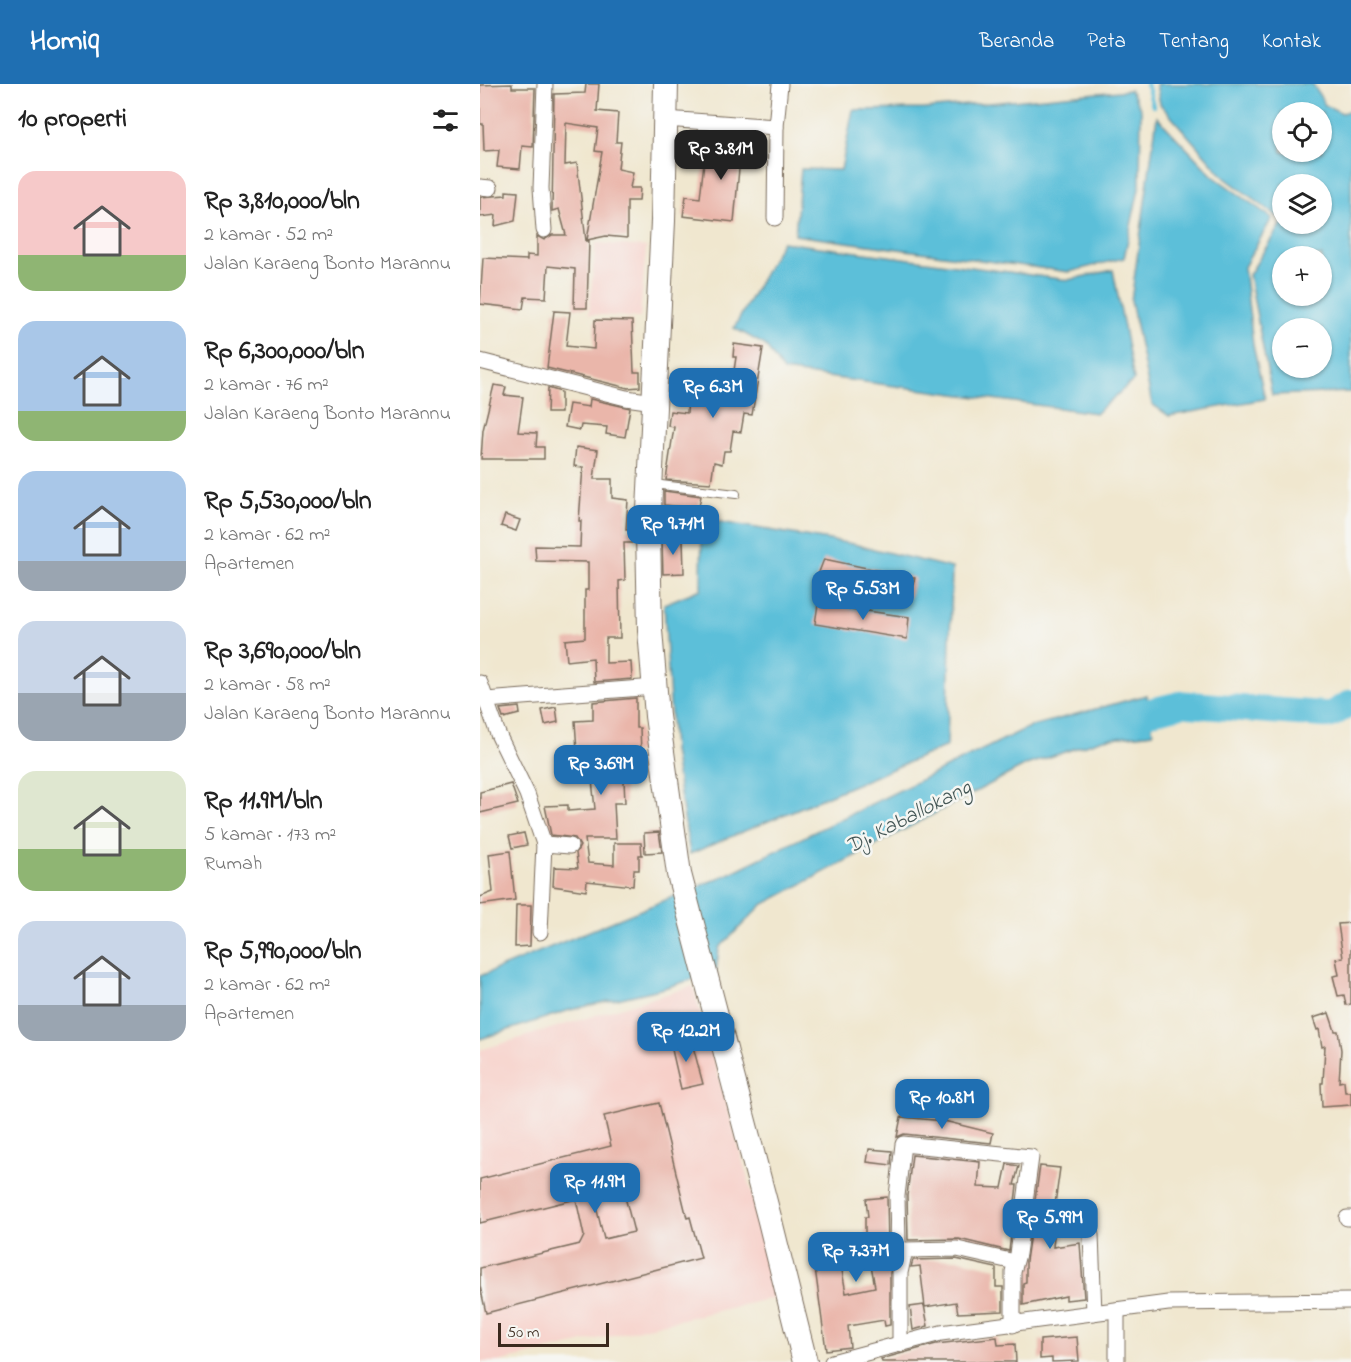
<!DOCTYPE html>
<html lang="id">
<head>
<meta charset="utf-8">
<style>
  body { margin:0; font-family:"Indie Flower",sans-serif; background:#f2f2f2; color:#222; height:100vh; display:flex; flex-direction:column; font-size:22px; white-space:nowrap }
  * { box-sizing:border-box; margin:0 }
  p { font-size:20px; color:#767676 }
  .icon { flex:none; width:33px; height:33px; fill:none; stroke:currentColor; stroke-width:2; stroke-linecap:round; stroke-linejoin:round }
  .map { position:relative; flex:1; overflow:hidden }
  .details { display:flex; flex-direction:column; background:#fff; width:480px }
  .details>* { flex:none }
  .buttons { position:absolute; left:792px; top:18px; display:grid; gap:12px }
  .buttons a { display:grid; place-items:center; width:60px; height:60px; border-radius:50%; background:#fff; box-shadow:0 2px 4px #0004; font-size:30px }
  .scale { position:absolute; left:18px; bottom:15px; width:111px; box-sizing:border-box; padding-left:6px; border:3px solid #3b2a1e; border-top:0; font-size:16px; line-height:21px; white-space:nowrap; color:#3b2a1e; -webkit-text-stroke:4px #f6f6f2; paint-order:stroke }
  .price { position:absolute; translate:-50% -51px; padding:0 14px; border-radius:12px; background:#1f6fb2; color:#fff; font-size:20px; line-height:39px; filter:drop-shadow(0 2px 3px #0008) }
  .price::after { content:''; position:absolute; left:50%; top:36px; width:18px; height:14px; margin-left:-9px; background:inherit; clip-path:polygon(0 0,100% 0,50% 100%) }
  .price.active { background:#222; color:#fff }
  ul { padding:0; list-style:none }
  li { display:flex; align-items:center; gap:18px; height:150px; padding:0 18px }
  li span { display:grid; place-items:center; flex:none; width:168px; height:120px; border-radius:18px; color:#555 }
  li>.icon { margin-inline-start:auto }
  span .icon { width:72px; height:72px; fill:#fffc; stroke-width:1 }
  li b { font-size:26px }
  h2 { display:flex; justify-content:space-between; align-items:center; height:72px; padding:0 18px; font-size:26px }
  header { display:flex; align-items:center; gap:36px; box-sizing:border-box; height:84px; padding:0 30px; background:#1f6fb2; color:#fff }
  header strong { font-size:28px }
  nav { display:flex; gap:33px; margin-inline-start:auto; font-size:21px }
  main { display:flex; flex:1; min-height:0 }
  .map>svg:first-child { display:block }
</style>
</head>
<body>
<header>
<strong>Homiq</strong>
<nav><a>Beranda</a><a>Peta</a><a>Tentang</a><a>Kontak</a></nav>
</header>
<main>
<section class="details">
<h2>10 properti<svg class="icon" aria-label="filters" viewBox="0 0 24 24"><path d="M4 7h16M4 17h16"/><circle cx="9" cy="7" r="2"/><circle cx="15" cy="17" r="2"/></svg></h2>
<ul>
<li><span style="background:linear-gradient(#f6c9c9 70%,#8fb573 0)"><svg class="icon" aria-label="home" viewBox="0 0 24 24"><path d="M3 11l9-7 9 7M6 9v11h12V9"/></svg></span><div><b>Rp 3,810,000/bln</b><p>2 kamar · 52 m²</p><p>Jalan Karaeng Bonto Marannu</p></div></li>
<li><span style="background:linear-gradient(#a9c7e8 75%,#8fb573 0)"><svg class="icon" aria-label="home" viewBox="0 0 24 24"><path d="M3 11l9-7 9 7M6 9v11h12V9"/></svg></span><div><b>Rp 6,300,000/bln</b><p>2 kamar · 76 m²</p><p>Jalan Karaeng Bonto Marannu</p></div></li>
<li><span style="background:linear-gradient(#a9c7e8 75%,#9aa5b1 0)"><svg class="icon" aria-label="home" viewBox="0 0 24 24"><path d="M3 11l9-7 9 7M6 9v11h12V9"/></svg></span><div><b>Rp 5,530,000/bln</b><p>2 kamar · 62 m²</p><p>Apartemen</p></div></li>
<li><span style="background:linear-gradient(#c9d6e8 60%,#9aa5b1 0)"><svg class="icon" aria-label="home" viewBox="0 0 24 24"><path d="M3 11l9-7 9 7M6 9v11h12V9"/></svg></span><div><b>Rp 3,690,000/bln</b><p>2 kamar · 58 m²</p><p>Jalan Karaeng Bonto Marannu</p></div></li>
<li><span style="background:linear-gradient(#dfe7d0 65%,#8fb573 0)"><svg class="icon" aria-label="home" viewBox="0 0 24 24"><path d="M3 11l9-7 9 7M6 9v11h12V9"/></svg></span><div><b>Rp 11.9M/bln</b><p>5 kamar · 173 m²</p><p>Rumah</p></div></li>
<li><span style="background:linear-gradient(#c9d6e8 70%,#9aa5b1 0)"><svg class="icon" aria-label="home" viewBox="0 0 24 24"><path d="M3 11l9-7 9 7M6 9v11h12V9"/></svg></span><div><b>Rp 5,990,000/bln</b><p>2 kamar · 62 m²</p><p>Apartemen</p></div></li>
</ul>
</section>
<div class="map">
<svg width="871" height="1278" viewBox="0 0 871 1278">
  <rect width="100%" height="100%" fill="#f6f6f2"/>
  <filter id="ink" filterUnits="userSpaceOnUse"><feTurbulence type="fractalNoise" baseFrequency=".0167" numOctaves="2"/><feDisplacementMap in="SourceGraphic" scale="12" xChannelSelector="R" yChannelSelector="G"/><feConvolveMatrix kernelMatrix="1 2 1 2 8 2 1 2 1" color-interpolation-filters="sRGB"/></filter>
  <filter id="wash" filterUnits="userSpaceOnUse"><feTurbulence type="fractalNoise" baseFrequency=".008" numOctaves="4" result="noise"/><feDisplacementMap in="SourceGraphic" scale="24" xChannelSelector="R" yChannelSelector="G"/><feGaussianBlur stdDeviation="1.35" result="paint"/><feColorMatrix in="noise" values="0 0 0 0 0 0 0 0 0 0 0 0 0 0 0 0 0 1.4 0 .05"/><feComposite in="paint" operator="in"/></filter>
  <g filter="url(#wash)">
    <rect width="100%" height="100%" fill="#f0e7cf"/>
    <g fill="#f7d0c9">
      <path d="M116 159 166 163 160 234 109 230Z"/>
      <path d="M213 902 301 1212 18 1278H0V966Z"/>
    </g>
    <g fill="#5bbfd9" stroke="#4b747c" stroke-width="1.5" fill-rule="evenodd">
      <path d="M676 0H833L845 21 862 29 871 26V308L792 311 769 191 802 138 842 140V100H802V136L745 94 680 20ZM802 28H842V68H802ZM842 172V212H802V172ZM842 244V284H802V244Z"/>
      <path d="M650 6 661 26 660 100 644 174 589 188 315 151 321 85 361 86 373 26 445 25Z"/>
      <path d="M677 33 733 92 792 134 764 183 773 261 785 315 689 332 672 320 651 217Z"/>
      <path d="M302 158 588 196 633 186 654 296 616 329 303 287 285 261 254 244Z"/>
      <path d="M222 435 373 460 472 484 467 662 210 770 193 666 184 520 221 505Z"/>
      <path d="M667 611 673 649 623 655 546 681 282 821 239 864 236 888 184 904 90 926 0 955V892L246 791 549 643Z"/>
    </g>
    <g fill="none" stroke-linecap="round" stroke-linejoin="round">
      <path stroke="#5bbfd9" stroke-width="4.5" d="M667 0 673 22"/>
      <path stroke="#5bbfd9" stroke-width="27" d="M634 636 703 620 850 631 871 619"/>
    </g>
    <g id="blocks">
      <g fill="#eab6aa" fill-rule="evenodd">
        <path d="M32 0V4H55L53 63 42 62 40 85 17 83 19 66 4 67 3 40H0V1Z"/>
        <path d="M106 0H119L117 27 138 29 136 58H141L138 85 153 88 150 104H160L159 117H147V154L126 152 107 156 122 68 115 67 118 44 86 39 85 81 97 79 106 157H109L107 224H94L95 185 68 182 66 214 45 213 43 225 0 220 3 174 47 176V171L57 172V152L64 156 72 151H86L79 125 72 127 74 10 105 9Z"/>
        <path d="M262 53H276V85H259L254 138 203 132 206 112 220 114 226 60 262 63Z"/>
        <path d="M26 107 38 108 35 137 15 142 16 131 0 133V113L26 111Z"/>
        <path d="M74 227 90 228 86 262 114 265 115 236 152 237 154 288H160V303L148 304 67 284Z"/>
        <path d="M254 260 283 264 272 331 264 330 261 348 253 347 250 367H244L242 380 234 378 231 399 186 396 194 343 188 342 190 327 207 329 209 297 252 300 256 273H253Z"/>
        <path d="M14 301 26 303 24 311 43 313 38 348 57 349 56 363H64V375H1L3 346Z"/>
        <path d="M68 304 81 308V329H67Z"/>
        <path d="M110 315 150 324 145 353 126 350 127 343 101 341 100 346 85 343 89 320 109 323Z"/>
        <path d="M96 363 118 366 114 395H132V414L148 416 146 446H153L152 459H144L145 496 139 497 140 554H126V579L151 578 152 595 114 598 113 574 87 577 85 556 105 554V506H108V478L56 477 55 462 100 463 101 437H99L103 383 94 382Z"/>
        <path d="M184 407 221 412 216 437 204 434 205 423 184 421Z"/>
        <path d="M25 431 40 436 36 447 21 442Z"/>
        <path d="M203 455 204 489 183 490 182 456Z"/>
        <path d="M344 475 435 494 429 514 336 496Z"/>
        <path d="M338 520 429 533 427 555 335 540Z"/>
        <path d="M156 614V644H160L161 668H146L148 695 144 696 145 719H134L136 755H105L108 779 134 781V759H161L162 771H159V786H154L153 802 107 797 106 807 73 802 74 783 98 784 96 769 100 762 95 754 71 751 65 722 88 721V727L115 725 109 667H97L95 637 113 636V618Z"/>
        <path d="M39 623 40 630 23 634 20 625Z"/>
        <path d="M76 623 78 638 65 641 62 626Z"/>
        <path d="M31 700 38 720 0 729V708Z"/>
        <path d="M179 748 182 768 165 769 164 749Z"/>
        <path d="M44 749 47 761 32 764 29 752Z"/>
        <path d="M30 767 35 816 0 821V813L13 808 9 770Z"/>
        <path d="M36 821H51L50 862 35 863Z"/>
        <path d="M871 839V920L866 921 864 911 858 912 853 892 859 891 856 875 863 874 858 840Z"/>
        <path d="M849 929 855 947H858L861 966 859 998 864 997 865 1008H871V1021L842 1023 841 999H843L845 962 842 963 839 945 837 946 833 934Z"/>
        <path d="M210 951 223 1000 201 1005 190 957Z"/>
        <path d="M179 1019 207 1134 210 1133 221 1174 6 1229 0 1202V1184L100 1160 104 1152 96 1115 0 1139V1095L131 1062 124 1032ZM142 1101 154 1148 124 1155 113 1110Z"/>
        <path d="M421 1033 464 1037 513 1049 511 1059 424 1050 417 1053Z"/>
        <path d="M389 1065 412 1067 411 1081 387 1078Z"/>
        <path d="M432 1071 500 1078 498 1103 522 1104 527 1080 539 1082 534 1101H537L529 1167 479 1155 428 1156 427 1112Z"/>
        <path d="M560 1082 580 1084 572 1142H575L573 1163 600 1159 604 1214 586 1216V1212L543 1221V1199L546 1198V1177Z"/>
        <path d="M407 1113 408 1162 413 1174 410 1189V1241L405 1242 404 1236 368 1242 370 1263 346 1266 333 1169 358 1164 366 1209 395 1203 385 1148V1133H388L386 1115Z"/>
        <path d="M476 1175 516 1184V1203H523V1227L478 1229 476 1218 445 1223 440 1182 431 1183 433 1176Z"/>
        <path d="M444 1221 448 1242 433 1246 430 1223Z"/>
        <path d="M517 1253 518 1261 535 1260 536 1278H402L401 1275 456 1260Z"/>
        <path d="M597 1253 599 1277 572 1278V1274L560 1275V1256Z"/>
      </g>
    </g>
  </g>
  <g filter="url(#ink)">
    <use href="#blocks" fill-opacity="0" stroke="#7a6c5c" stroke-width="1.5"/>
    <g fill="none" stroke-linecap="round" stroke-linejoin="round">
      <g stroke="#7a6c5c" stroke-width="10">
        <path id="service" d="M173 400 256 410"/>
      </g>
      <g stroke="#7a6c5c" stroke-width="17">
        <g id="minor">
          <path d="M185 35 296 43"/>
          <path d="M0 103 10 104"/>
          <path d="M295 134 296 43 300 0"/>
          <path d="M64 146 61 104 65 0"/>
          <path d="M0 277 146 314 174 318"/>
          <path d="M0 599 18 650 47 710 64 760 90 762"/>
          <path d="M6 616 175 603"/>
          <path d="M60 848 64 760"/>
          <path d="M867 1134H871"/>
          <path d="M611 1151 614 1229"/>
          <path d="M422 1169 418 1162 417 1112 423 1060 551 1073 538 1170 533 1188V1241"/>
          <path d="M637 1226V1278"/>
          <path d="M420 1260V1189L425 1166 477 1165 535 1178"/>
          <path d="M352 1278 461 1249 688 1219 871 1217"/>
        </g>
      </g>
      <g stroke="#7a6c5c" stroke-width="26">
        <path id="primary" d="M186 0 183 137 168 447 170 546 177 632 199 790 290 1137 325 1278"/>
      </g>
      <use href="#service" stroke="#fff" stroke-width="8"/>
      <use href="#minor" stroke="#fff" stroke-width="15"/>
      <use href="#primary" stroke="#fff" stroke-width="24"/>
    </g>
  </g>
  <g text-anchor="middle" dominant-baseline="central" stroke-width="5" stroke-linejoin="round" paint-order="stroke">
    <g font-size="22" font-style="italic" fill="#455756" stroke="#f6f6f2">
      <text transform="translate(429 734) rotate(-27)">Dj. Kaballokang</text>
    </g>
  </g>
</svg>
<div class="buttons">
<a><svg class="icon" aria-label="locate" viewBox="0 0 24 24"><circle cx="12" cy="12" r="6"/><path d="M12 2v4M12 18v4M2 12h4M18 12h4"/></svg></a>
<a><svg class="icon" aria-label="layers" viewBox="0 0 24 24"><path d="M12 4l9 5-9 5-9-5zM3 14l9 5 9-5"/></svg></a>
<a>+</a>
<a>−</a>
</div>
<div class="scale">50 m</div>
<b class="price active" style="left:241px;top:97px">Rp 3.81M</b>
<b class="price" style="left:233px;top:335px">Rp 6.3M</b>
<b class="price" style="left:193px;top:472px">Rp 9.71M</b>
<b class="price" style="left:383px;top:537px">Rp 5.53M</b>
<b class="price" style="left:121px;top:712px">Rp 3.69M</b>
<b class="price" style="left:206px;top:979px">Rp 12.2M</b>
<b class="price" style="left:462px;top:1046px">Rp 10.8M</b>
<b class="price" style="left:115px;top:1130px">Rp 11.9M</b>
<b class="price" style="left:570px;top:1166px">Rp 5.99M</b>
<b class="price" style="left:376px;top:1199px">Rp 7.37M</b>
</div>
</main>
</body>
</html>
